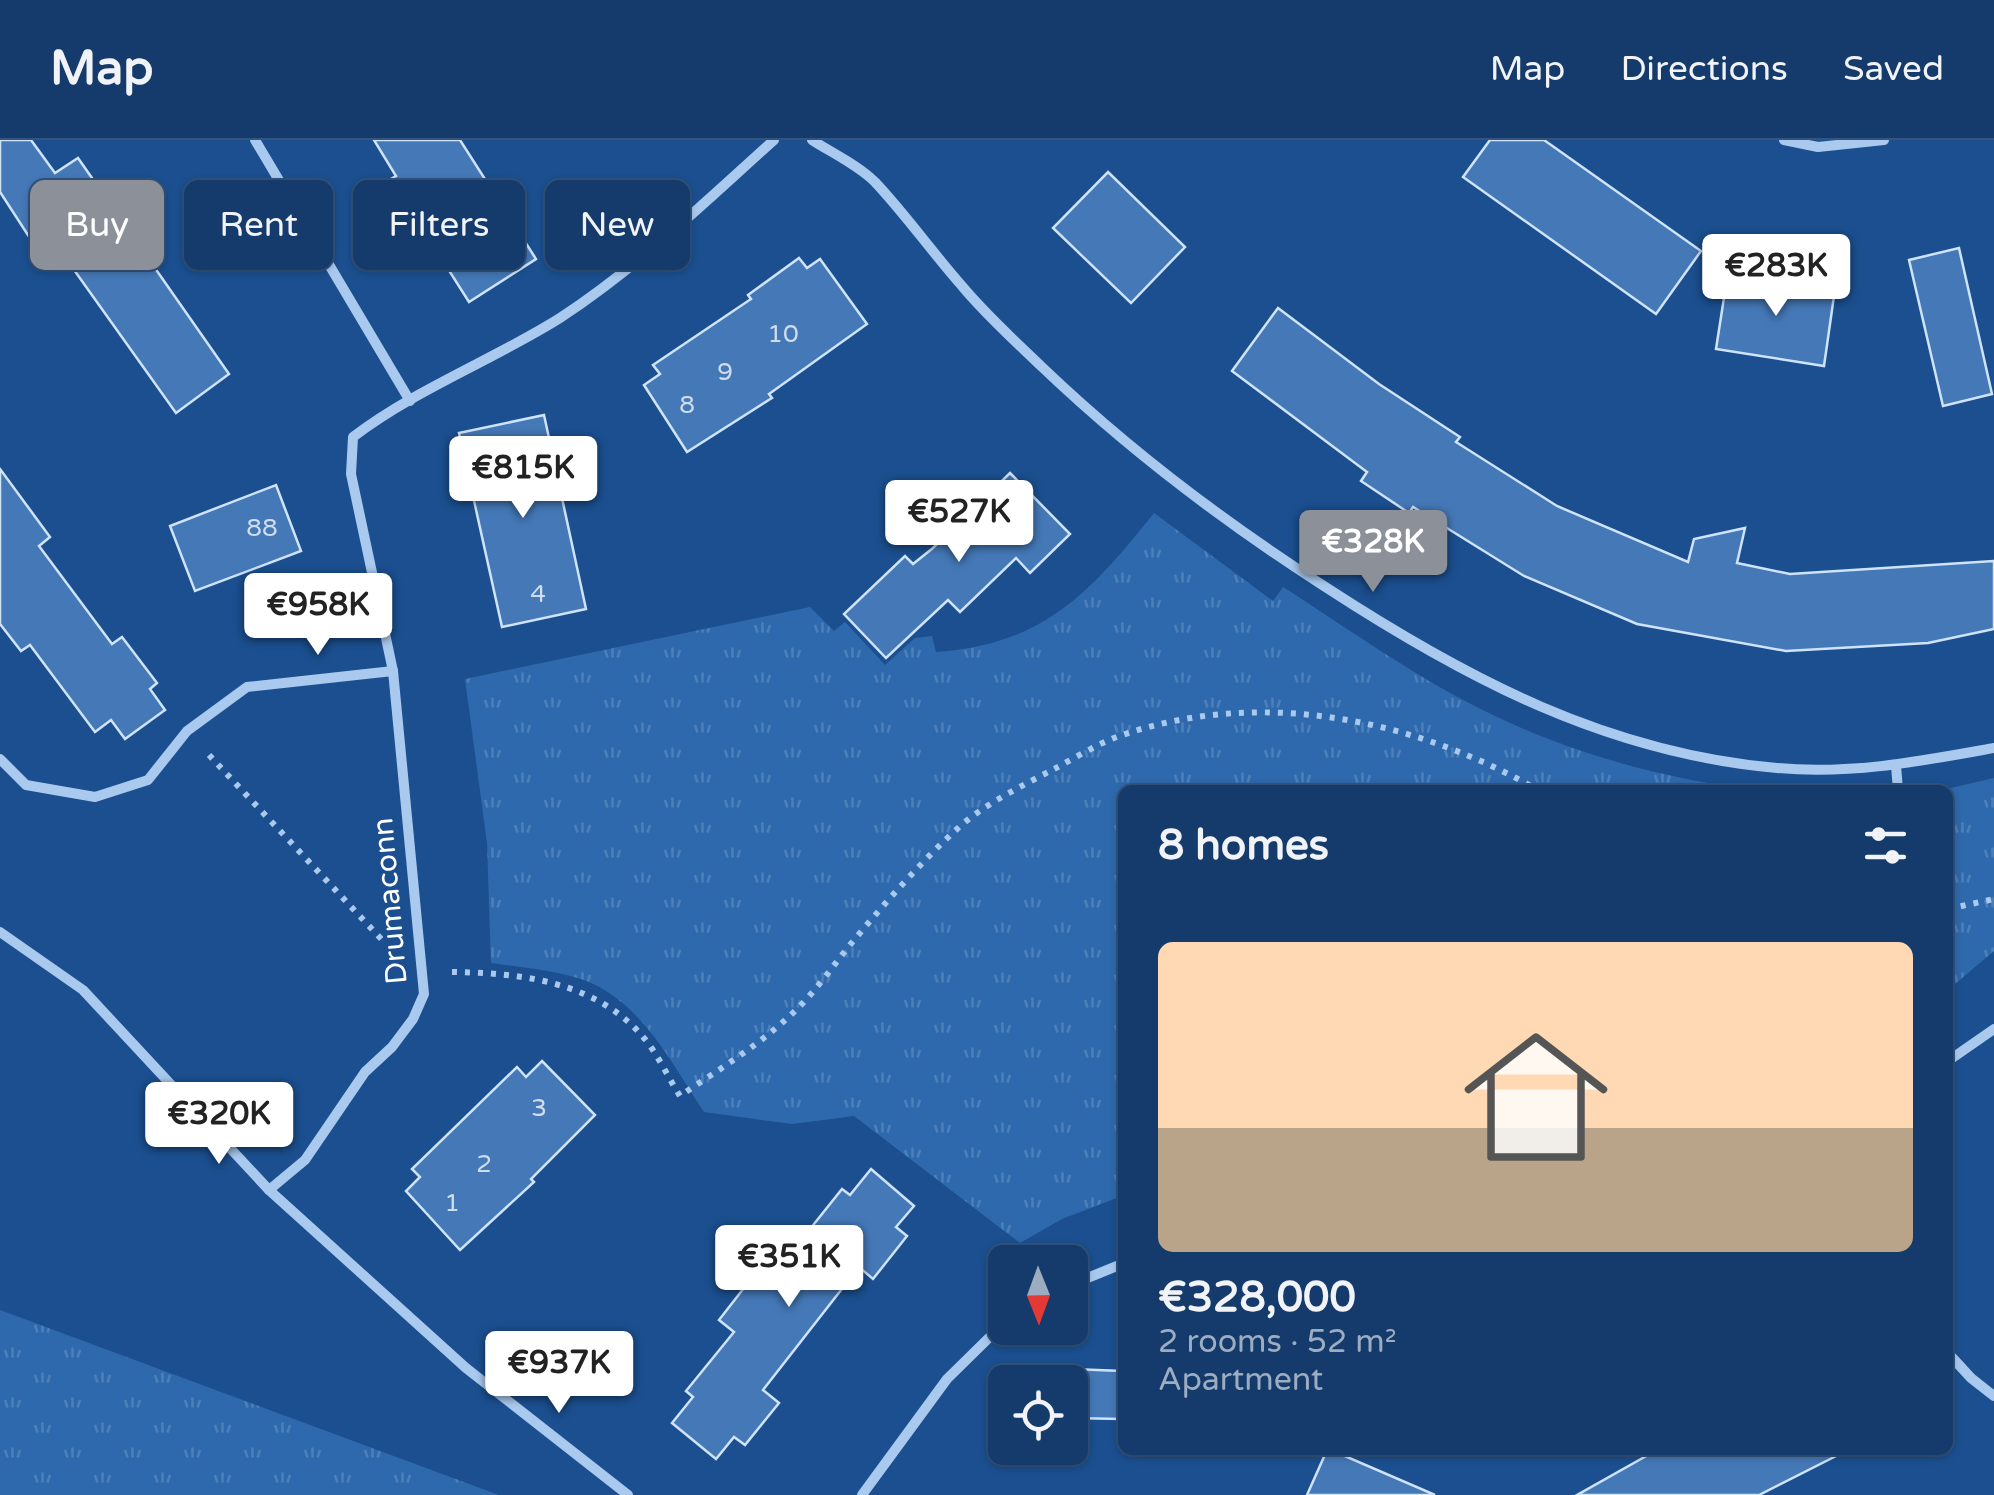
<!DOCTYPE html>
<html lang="en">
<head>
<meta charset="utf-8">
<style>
  body { margin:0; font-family:"Varela Round",sans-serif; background:#1d4271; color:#f1f3f6; height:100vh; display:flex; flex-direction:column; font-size:38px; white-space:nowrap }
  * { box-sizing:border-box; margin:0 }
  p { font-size:32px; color:#9dadc1 }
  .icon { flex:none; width:55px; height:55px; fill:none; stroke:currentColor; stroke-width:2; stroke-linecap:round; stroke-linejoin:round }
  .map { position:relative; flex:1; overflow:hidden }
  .side { position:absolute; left:1118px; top:645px; width:835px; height:670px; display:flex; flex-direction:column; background:#143b6b; border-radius:15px; box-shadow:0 2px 8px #0004,0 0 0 2px #33557e }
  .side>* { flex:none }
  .banner { position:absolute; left:30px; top:40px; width:938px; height:90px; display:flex; gap:20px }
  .needle { width:65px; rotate:179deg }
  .tools { position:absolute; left:988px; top:1105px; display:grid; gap:20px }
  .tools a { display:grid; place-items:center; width:100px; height:100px; border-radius:15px; background:#143b6b; box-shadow:0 2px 8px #0004,0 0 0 2px #33557e; font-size:50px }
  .price { position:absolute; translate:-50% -85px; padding:0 22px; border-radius:10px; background:#fff; color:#222; font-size:32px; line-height:65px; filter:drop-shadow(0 2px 5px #0008) }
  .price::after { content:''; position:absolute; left:50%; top:60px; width:30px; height:22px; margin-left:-15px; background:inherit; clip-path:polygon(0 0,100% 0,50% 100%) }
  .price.active { background:#8c9099; color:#fff }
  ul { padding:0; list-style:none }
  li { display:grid; align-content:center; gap:20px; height:530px; padding:0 40px }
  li+li { border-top:2px solid #33557e }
  li span { display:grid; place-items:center; height:310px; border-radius:15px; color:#555 }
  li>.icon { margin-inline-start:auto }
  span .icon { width:180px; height:180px; fill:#fffc; stroke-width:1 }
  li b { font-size:42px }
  h2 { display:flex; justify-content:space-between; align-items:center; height:120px; padding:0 40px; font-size:42px }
  .tag { padding:0 35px; border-radius:15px; background:#143b6b; box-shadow:0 2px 8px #0004,0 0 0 2px #33557e; font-size:35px; line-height:90px }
  .tag.active { background:#8c9099; color:#fff }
  header { display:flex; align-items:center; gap:60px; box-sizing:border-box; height:140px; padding:0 50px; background:#143b6b; border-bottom:2px solid #33557e }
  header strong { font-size:48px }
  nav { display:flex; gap:55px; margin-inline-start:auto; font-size:35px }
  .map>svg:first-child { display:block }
</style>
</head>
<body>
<header>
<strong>Map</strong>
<nav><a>Map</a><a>Directions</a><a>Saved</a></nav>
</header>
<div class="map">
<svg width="1994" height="1355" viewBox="0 0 1994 1355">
  <defs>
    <pattern id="grass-tufts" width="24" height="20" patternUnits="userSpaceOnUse" patternTransform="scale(2.5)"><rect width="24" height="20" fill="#2e69ad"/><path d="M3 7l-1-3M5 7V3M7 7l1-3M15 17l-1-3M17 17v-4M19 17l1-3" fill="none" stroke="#4d80b9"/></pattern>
  </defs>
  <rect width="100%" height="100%" fill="#1b4f8f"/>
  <g fill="url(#grass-tufts)">
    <path d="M1154 373 1273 461 1283 447C1352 491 1419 540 1493 575 1576 615 1660 637 1751 650H1122V1056L1062 1079 1020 1103 854 976 792 984 704 972C672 924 642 862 584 840 554 830 522 827 491 823L487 703 465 539 810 467 834 491 845 482 885 525 915 498 932 496 936 512C1043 505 1090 453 1154 373Z"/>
    <path d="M1994 638V811L1948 850V650H1942Z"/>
    <path d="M0 1170 499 1355H0Z"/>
  </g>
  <g fill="#4478b7" stroke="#cfe3fa" stroke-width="2.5">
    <path d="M0 0H31L55 33 78 18 229 234 176 273 52 99 37 109 0 52Z"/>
    <path d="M374 0H460L536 119 469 162 391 39 396 36Z"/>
    <path d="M1490 0H1544L1701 111 1656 174 1463 37Z"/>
    <path d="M1108 32 1185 107 1131 163 1053 88Z"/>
    <path d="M1959 108 1992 254 1943 266 1909 120Z"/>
    <path d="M799 118 807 128 820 119 867 184 769 254 772 258 687 312 644 245 660 234 653 225 751 159 748 155Z"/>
    <path d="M1728 132 1835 149 1824 226 1716 209Z"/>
    <path d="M1278 168 1379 244 1460 297 1456 302 1557 366 1688 422 1694 399 1745 388 1737 423 1790 434 1994 421V489L1928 503 1786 511 1637 484 1524 436 1413 367 1409 373 1361 341 1367 332 1232 231Z"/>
    <path d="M544 275 586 469 502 487 459 293Z"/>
    <path d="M0 329 50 397 39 406 112 504 122 497 157 543 150 549 165 570 125 599 111 580 95 592 30 505 21 511 0 484Z"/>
    <path d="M1010 333 1070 394 1030 433 1016 418 960 472 948 460 886 518 844 474 905 416 913 424 933 408Z"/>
    <path d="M276 345 301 411 195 451 170 386Z"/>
    <path d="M542 921 595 975 531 1039 534 1042 460 1110 406 1051 420 1037 412 1029 517 927 526 937Z"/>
    <path d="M871 1029 914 1066 896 1087 907 1096 873 1139 859 1127 763 1250 779 1263 745 1305 734 1297 716 1319 672 1283 693 1257 686 1251 734 1192 719 1180 786 1094 798 1104 842 1049 850 1055Z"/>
    <path d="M1072 1229 1122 1231V1279L1070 1278Z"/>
    <path d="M1327 1310H1331L1435 1355H1307Z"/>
    <path d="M1657 1310H1848L1759 1355H1577Z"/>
  </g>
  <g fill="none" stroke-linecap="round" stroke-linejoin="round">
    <g stroke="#a9c9ee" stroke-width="6" stroke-dasharray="5 8" stroke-linecap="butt">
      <path d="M209 615 385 803"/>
      <path d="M1948 769 1994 759"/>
      <path d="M452 832C523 833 601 842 648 903 660 919 669 939 680 956 721 928 766 901 801 865 820 845 836 822 854 800 886 762 920 723 957 689 984 664 1022 646 1054 629 1073 619 1094 606 1114 598 1255 546 1412 578 1538 650"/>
    </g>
    <g stroke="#a9c9ee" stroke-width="10">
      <path d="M255 0 410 261"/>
      <path d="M812 0C832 13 858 25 875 42 906 75 932 112 962 146 986 175 1015 201 1042 227 1130 311 1224 382 1327 448 1467 539 1607 613 1777 628 1851 635 1922 621 1994 608"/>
      <path d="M1784 0 1818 7 1884 0"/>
      <path d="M0 619 26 645 95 657 148 640 187 591 247 547 393 531"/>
      <path d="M1896 626 1898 650"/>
      <path d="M0 792 83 850 269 1050 466 1228 628 1355"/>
      <path d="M1948 921 1994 889"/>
      <path d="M269 1050 305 1020 365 932 392 907 413 879 424 854 393 531 351 334 353 297C416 249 493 220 560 178 638 127 705 62 774 0"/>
      <path d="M1070 1145 1122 1124"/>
      <path d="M1948 1213 1971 1238 1994 1256"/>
      <path d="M862 1355 947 1239 1005 1182"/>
    </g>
  </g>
  <g text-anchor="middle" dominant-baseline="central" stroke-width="8" stroke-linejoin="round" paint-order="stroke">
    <g font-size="25" fill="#d0dded">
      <text x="783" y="194">10</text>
      <text x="725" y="232">9</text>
      <text x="687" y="265">8</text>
      <text x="262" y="388">88</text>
      <text x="538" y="454">4</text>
      <text x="539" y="968">3</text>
      <text x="484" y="1024">2</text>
      <text x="452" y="1063">1</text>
    </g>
    <g font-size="30" fill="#fff" stroke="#1b4f8f">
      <text transform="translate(390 761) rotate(-95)">Drumaconn</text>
    </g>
  </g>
</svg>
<div class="tools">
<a><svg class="needle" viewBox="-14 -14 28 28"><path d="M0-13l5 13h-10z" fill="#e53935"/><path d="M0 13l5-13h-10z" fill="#9dadc1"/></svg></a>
<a><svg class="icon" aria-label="locate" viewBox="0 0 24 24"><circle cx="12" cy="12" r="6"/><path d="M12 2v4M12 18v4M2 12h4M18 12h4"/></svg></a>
</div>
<b class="price" style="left:1776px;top:179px">€283K</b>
<b class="price" style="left:523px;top:381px">€815K</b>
<b class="price" style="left:959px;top:425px">€527K</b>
<b class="price active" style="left:1373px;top:455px">€328K</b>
<b class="price" style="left:318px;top:518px">€958K</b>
<b class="price" style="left:219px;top:1027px">€320K</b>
<b class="price" style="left:789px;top:1170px">€351K</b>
<b class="price" style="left:559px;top:1276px">€937K</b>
<div class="banner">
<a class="tag active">Buy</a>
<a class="tag">Rent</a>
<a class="tag">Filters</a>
<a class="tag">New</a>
</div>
<section class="side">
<h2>8 homes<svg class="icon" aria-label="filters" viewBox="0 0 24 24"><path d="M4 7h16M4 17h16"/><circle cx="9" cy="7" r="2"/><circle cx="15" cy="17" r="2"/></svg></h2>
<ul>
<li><span style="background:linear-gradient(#ffd9b3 60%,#b9a48a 0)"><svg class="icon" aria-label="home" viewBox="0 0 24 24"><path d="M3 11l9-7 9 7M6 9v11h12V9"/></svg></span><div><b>€328,000</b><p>2 rooms · 52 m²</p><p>Apartment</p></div></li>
</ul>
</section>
</div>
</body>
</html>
